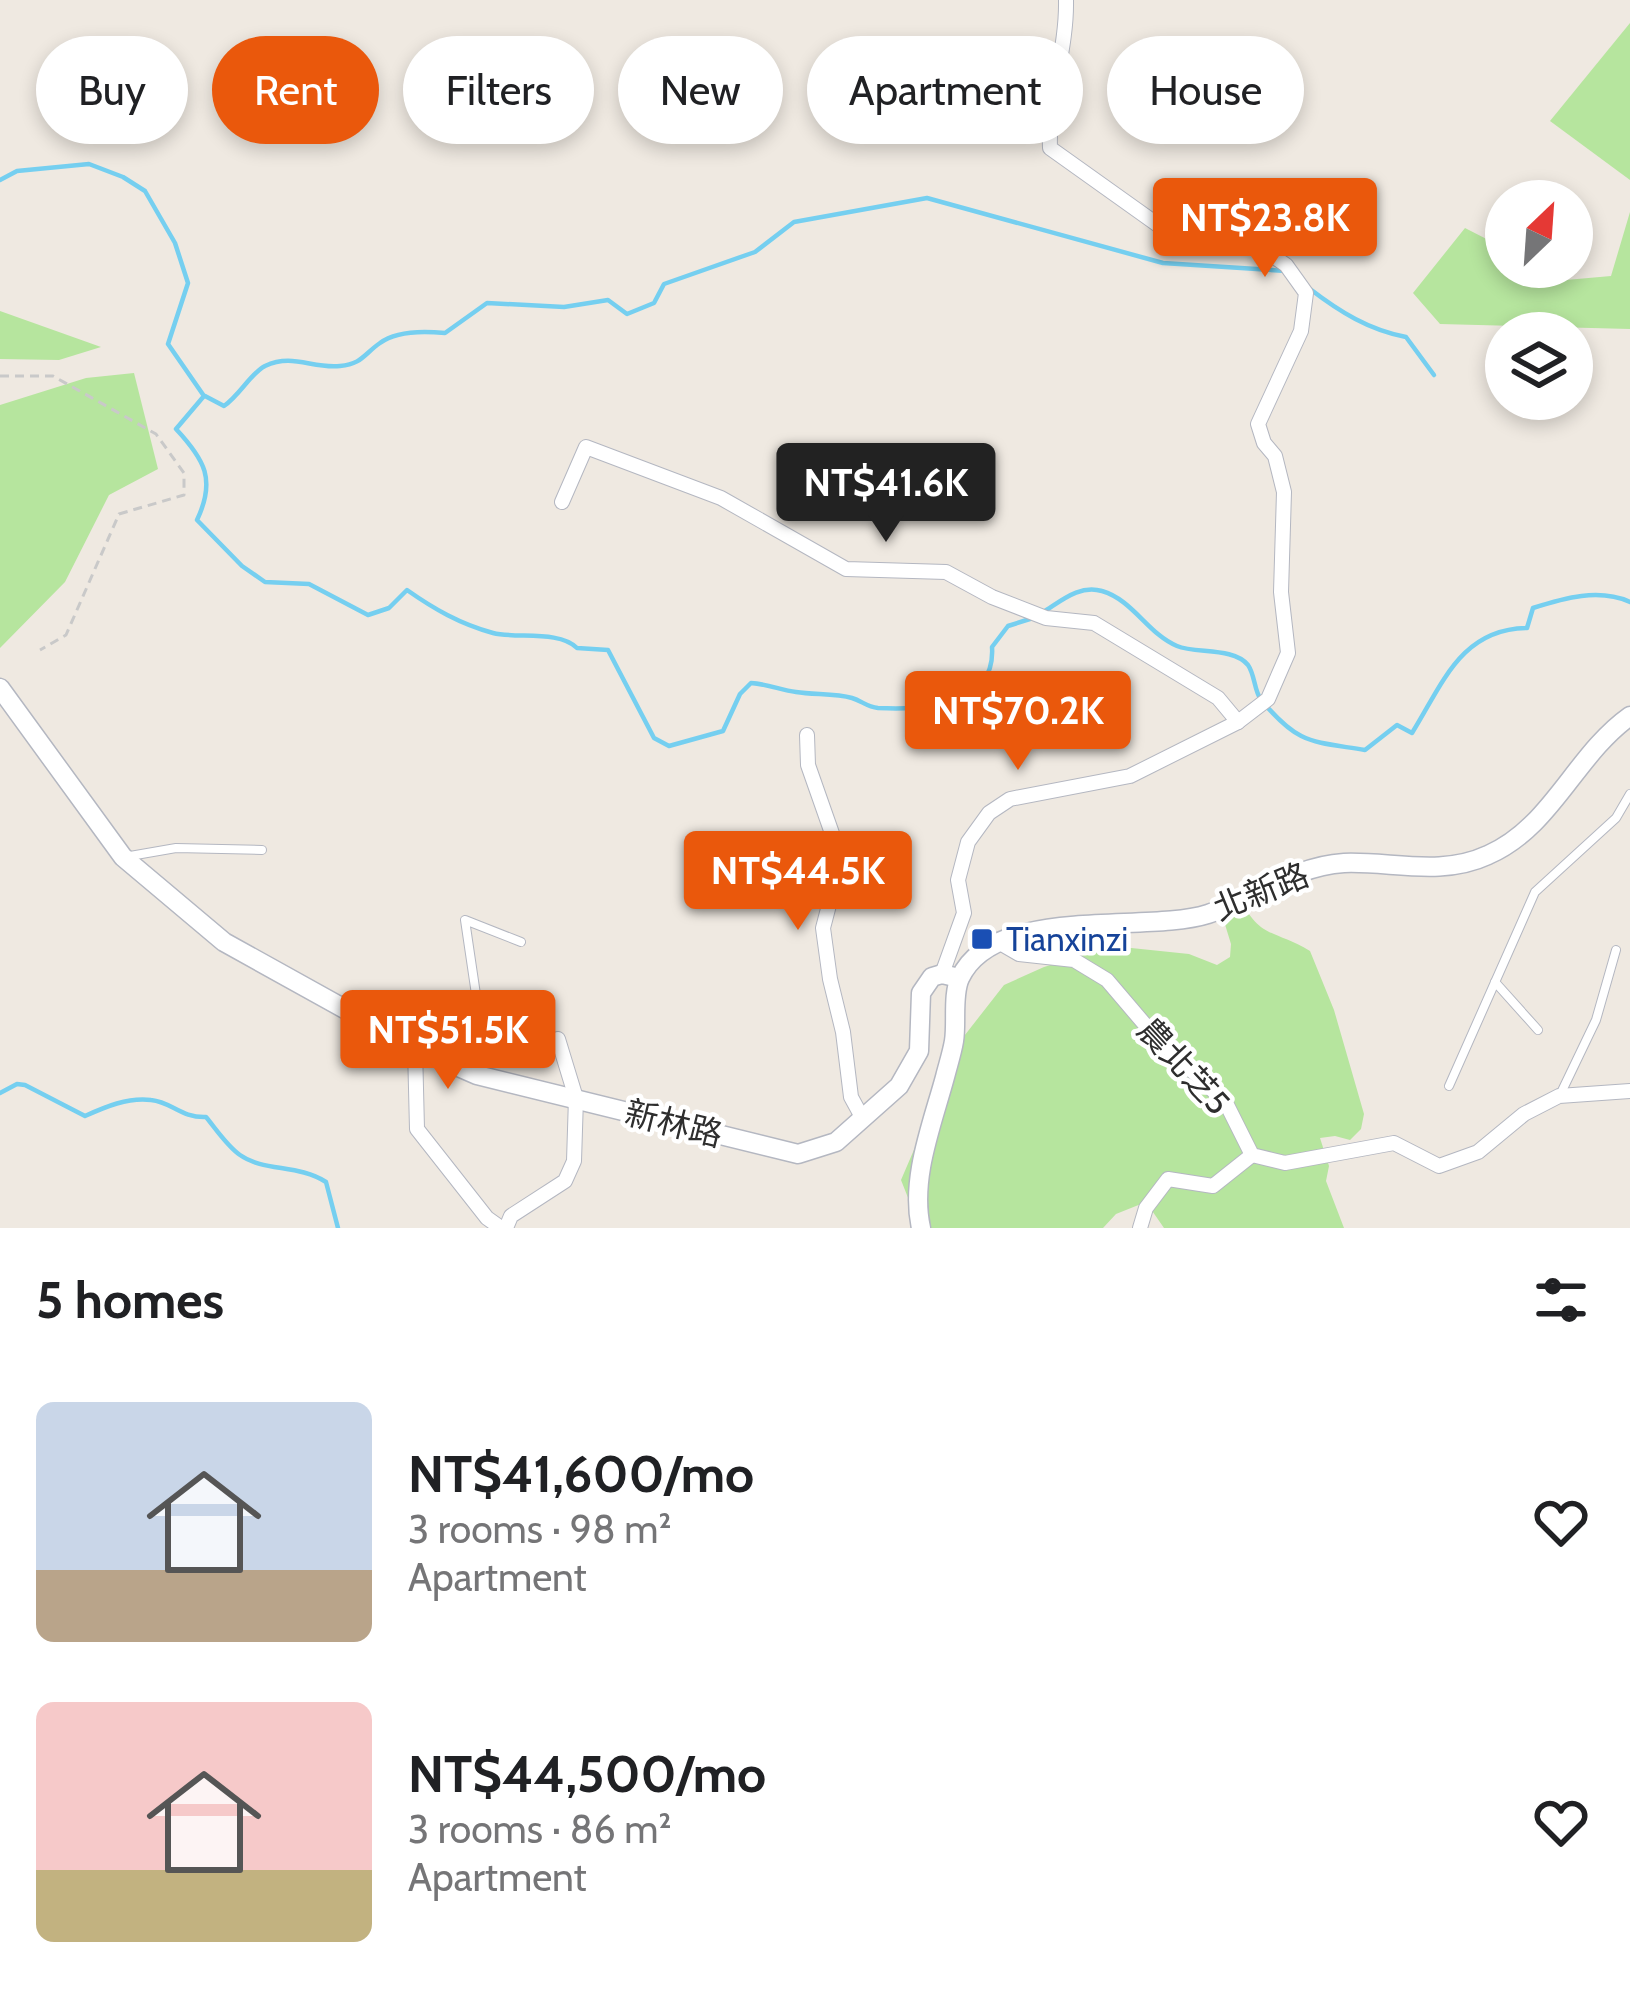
<!DOCTYPE html>
<html lang="en">
<head>
<meta charset="utf-8">
<style>
  body { margin:0; font-family:Cabin,"Noto Sans TC",sans-serif; background:#f6f6f6; color:#202124; height:100vh; display:flex; flex-direction:column; font-size:45px; white-space:nowrap }
  * { box-sizing:border-box; margin:0 }
  p { font-size:39px; color:#757577 }
  .icon { flex:none; width:66px; height:66px; fill:none; stroke:currentColor; stroke-width:2; stroke-linecap:round; stroke-linejoin:round }
  .map { position:relative; height:1228px; overflow:hidden }
  .side { display:flex; flex-direction:column; background:#fff; flex:1 }
  .side>* { flex:none }
  .top-card { position:absolute; left:36px; top:36px; width:1560px; height:108px; display:flex; gap:24px }
  .needle { width:78px; rotate:25deg }
  .controls { position:absolute; left:1485px; top:180px; display:grid; gap:24px }
  .controls a { display:grid; place-items:center; width:108px; height:108px; border-radius:50%; background:#fff; box-shadow:0 6px 18px #0003; font-size:60px }
  .price { position:absolute; translate:-50% -102px; padding:0 27px; border-radius:12px; background:#ea580c; color:#fff; font-size:39px; line-height:78px; filter:drop-shadow(0 3px 6px #0008) }
  .price::after { content:''; position:absolute; left:50%; top:72px; width:36px; height:27px; margin-left:-18px; background:inherit; clip-path:polygon(0 0,100% 0,50% 100%) }
  .price.active { background:#222; color:#fff }
  ul { padding:0; list-style:none }
  li { display:flex; align-items:center; gap:36px; height:300px; padding:0 36px }
  li span { display:grid; place-items:center; flex:none; width:336px; height:240px; border-radius:18px; color:#555 }
  li>.icon { margin-inline-start:auto }
  span .icon { width:144px; height:144px; fill:#fffc; stroke-width:1 }
  li b { font-size:51px }
  h2 { display:flex; justify-content:space-between; align-items:center; height:144px; padding:0 36px; font-size:51px }
  .pill { padding:0 42px; border-radius:54px; background:#fff; box-shadow:0 6px 18px #0003; font-size:42px; line-height:108px }
  .pill.active { background:#ea580c; color:#fff }
  .map>svg:first-child { display:block }
</style>
</head>
<body>
<div class="map">
<svg width="1630" height="1228" viewBox="0 0 1630 1228">
  <rect width="100%" height="100%" fill="#efe9e1"/>
  <g fill="#b6e59e">
    <path d="M1630 23V180L1550 121Z"/>
    <path d="M1630 212V329L1440 324 1413 293 1465 228 1506 249V267H1520L1532 283 1611 276Z"/>
    <path d="M0 311 101 347 59 360 0 359Z"/>
    <path d="M134 373 158 469 109 495 65 582 0 648V405L86 378Z"/>
    <path d="M1226 893 1239 896C1259 939 1273 929 1310 951L1334 1010 1364 1114 1361 1129 1350 1140 1335 1136 1320 1138 1329 1166 1326 1181 1344 1228H1164L1146 1202 1116 1214 1103 1228H920L901 1180 961 1040 1004 985 1044 967 1112 946 1189 954 1217 965 1230 957 1231 944 1219 905Z"/>
  </g>
  <g fill="none" stroke-linecap="round" stroke-linejoin="round">
    <g stroke="#75cff0" stroke-width="4.5">
      <path d="M0 180 17 171 89 164 123 177 145 191 175 243 188 283 168 344 204 396 176 429C205 460 216 480 197 520L242 566 265 582 309 584 368 615 389 608 407 590C434 609 460 624 493 633 517 639 559 630 577 648L608 650 654 738 669 746 723 731 740 694 751 683C767 684 781 690 796 692 814 695 835 693 852 698 862 701 867 707 878 708 923 710 996 708 992 647L1008 626 1033 618"/>
      <path d="M1310 289C1340 312 1369 330 1406 337L1434 375"/>
      <path d="M205 396 224 406C240 395 250 374 265 366 293 353 312 369 340 366 362 364 364 354 380 343 397 330 425 331 445 333L487 303 564 307 608 300 627 314 654 303 664 284 755 252 794 222 927 198 1163 263 1286 271"/>
      <path d="M1043 612C1061 601 1080 584 1102 591 1133 600 1148 634 1177 646 1196 654 1233 647 1248 665 1255 675 1254 690 1261 700 1299 745 1310 741 1365 750L1397 725 1412 733C1443 683 1461 629 1527 628L1533 608C1564 598 1599 588 1630 602"/>
      <path d="M0 1093 17 1084 25 1085 85 1116C105 1107 128 1097 151 1100 172 1102 181 1118 206 1117 216 1129 227 1146 240 1155 264 1172 298 1164 326 1182L338 1228"/>
    </g>
    <g stroke="#b4b7c1" stroke-width="10">
      <g id="lane">
        <path d="M130 856 176 848 262 850"/>
        <path d="M1495 982 1538 1030"/>
        <path d="M477 1074 482 1035 465 920 521 942"/>
        <path d="M1449 1086 1535 892 1616 818 1630 794"/>
        <path d="M1560 1095 1596 1020 1616 950"/>
      </g>
    </g>
    <g stroke="#b4b7c1" stroke-width="16">
      <g id="street">
        <path d="M562 502 586 447 721 498 846 569 946 572 992 597 1046 618 1094 623 1218 698 1238 722"/>
        <path d="M807 735 808 765 841 859 823 928 830 979 843 1032 851 1097 863 1119"/>
        <path d="M1000 943 1019 954 1074 960 1107 980 1153 1034 1226 1103 1252 1155 1285 1163 1394 1143 1439 1166 1478 1152 1524 1114 1559 1096 1630 1091"/>
        <path d="M942 974 964 913 958 880 968 842 989 813 1010 799 1130 776 1238 722 1268 699 1288 653 1281 592 1284 492 1275 456 1264 443 1258 424 1301 331 1306 293 1286 265 1258 246 1158 225 1050 148C1048 98 1067 50 1066 0"/>
        <path d="M415 1048 417 1129 487 1218 501 1228"/>
        <path d="M506 1228 511 1216 565 1181 574 1161 576 1098 558 1039"/>
        <path d="M1140 1228 1146 1208 1168 1179 1213 1186 1252 1155"/>
      </g>
    </g>
    <g stroke="#b4b7c1" stroke-width="21">
      <g id="secondary">
        <path d="M0 688 123 857 224 942 415 1048 477 1075 798 1154 836 1142 899 1086 919 1051 921 993 932 977 942 974 959 978"/>
        <path d="M921 1228C910 1179 932 1125 945 1077 948 1065 952 1053 954 1041 957 1023 952 995 960 978 994 904 1146 934 1208 914 1254 899 1293 866 1344 863 1391 861 1441 877 1488 855 1552 827 1575 755 1630 716"/>
      </g>
    </g>
    <path stroke="#c9c9c9" stroke-width="3" stroke-dasharray="9 6" stroke-linecap="butt" d="M0 376H53L156 434 184 473V495L119 514 66 635 40 650"/>
    <use href="#lane" stroke="#fff" stroke-width="8"/>
    <use href="#street" stroke="#fff" stroke-width="14"/>
    <use href="#secondary" stroke="#fff" stroke-width="18"/>
  </g>
  <rect fill="#1a4fb4" stroke="#fff" stroke-width="4.5" x="970" y="927" width="24" height="24" rx="6"/>
  <g text-anchor="middle" dominant-baseline="central" stroke-width="9" stroke-linejoin="round" paint-order="stroke">
    <g font-size="33" fill="#2e2e2e" stroke="#fff">
      <text transform="translate(1261 891) rotate(-22)">北新路</text>
      <text transform="translate(1184 1066) rotate(47)">農北芝5</text>
      <text transform="translate(674 1123) rotate(14)">新林路</text>
    </g>
    <g font-size="33" fill="#164399" stroke="#fff" text-anchor="start">
      <text x="1006" y="939">Tianxinzi</text>
    </g>
  </g>
</svg>
<div class="controls">
<a><svg class="needle" viewBox="-14 -14 28 28"><path d="M0-13l5 13h-10z" fill="#e53935"/><path d="M0 13l5-13h-10z" fill="#757577"/></svg></a>
<a><svg class="icon" aria-label="layers" viewBox="0 0 24 24"><path d="M12 4l9 5-9 5-9-5zM3 14l9 5 9-5"/></svg></a>
</div>
<b class="price" style="left:1265px;top:280px">NT$23.8K</b>
<b class="price active" style="left:886px;top:545px">NT$41.6K</b>
<b class="price" style="left:1018px;top:773px">NT$70.2K</b>
<b class="price" style="left:798px;top:933px">NT$44.5K</b>
<b class="price" style="left:448px;top:1092px">NT$51.5K</b>
<div class="top-card">
<a class="pill">Buy</a>
<a class="pill active">Rent</a>
<a class="pill">Filters</a>
<a class="pill">New</a>
<a class="pill">Apartment</a>
<a class="pill">House</a>
</div>
</div>
<section class="side">
<h2>5 homes<svg class="icon" aria-label="filters" viewBox="0 0 24 24"><path d="M4 7h16M4 17h16"/><circle cx="9" cy="7" r="2"/><circle cx="15" cy="17" r="2"/></svg></h2>
<ul>
<li><span style="background:linear-gradient(#c9d6e8 70%,#b9a48a 0)"><svg class="icon" aria-label="home" viewBox="0 0 24 24"><path d="M3 11l9-7 9 7M6 9v11h12V9"/></svg></span><div><b>NT$41,600/mo</b><p>3 rooms · 98 m²</p><p>Apartment</p></div><svg class="icon" aria-label="heart" viewBox="0 0 24 24"><path d="M12 20l-8-8c-3-5 5-10 8-4 3-6 11-1 8 4z"/></svg></li>
<li><span style="background:linear-gradient(#f6c9c9 70%,#c2b280 0)"><svg class="icon" aria-label="home" viewBox="0 0 24 24"><path d="M3 11l9-7 9 7M6 9v11h12V9"/></svg></span><div><b>NT$44,500/mo</b><p>3 rooms · 86 m²</p><p>Apartment</p></div><svg class="icon" aria-label="heart" viewBox="0 0 24 24"><path d="M12 20l-8-8c-3-5 5-10 8-4 3-6 11-1 8 4z"/></svg></li>
</ul>
</section>
</body>
</html>
